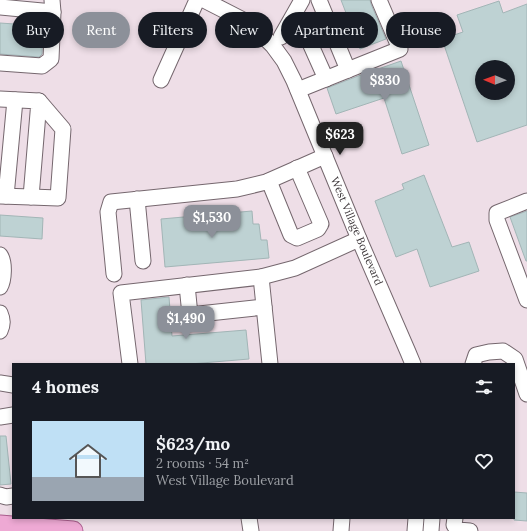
<!DOCTYPE html>
<html lang="en">
<head>
<meta charset="utf-8">
<style>
  body { margin:0; font-family:Lora,serif; background:#242831; color:#f1f3f6; height:100vh; display:flex; flex-direction:column; font-size:15px; white-space:nowrap }
  * { box-sizing:border-box; margin:0 }
  p { font-size:13px; color:#9ea1a6 }
  .icon { flex:none; width:22px; height:22px; fill:none; stroke:currentColor; stroke-width:2; stroke-linecap:round; stroke-linejoin:round }
  .map { position:relative; flex:1; overflow:hidden }
  .drawer { position:absolute; left:12px; top:363px; width:503px; height:156px; display:flex; flex-direction:column; background:#171b24; border-radius:0px; box-shadow:0 2px 6px #0003 }
  .drawer>* { flex:none }
  .guide { position:absolute; left:12px; top:12px; width:503px; height:36px; display:flex; gap:8px }
  .needle { width:26px; rotate:271deg }
  .controls { position:absolute; left:475px; top:60px; display:grid; gap:8px }
  .controls a { display:grid; place-items:center; width:40px; height:40px; border-radius:50%; background:#171b24; box-shadow:0 2px 6px #0003; font-size:20px }
  .price { position:absolute; translate:-50% -34px; padding:0 9px; border-radius:8px; background:#8c9099; color:#fff; font-size:13px; line-height:26px; filter:drop-shadow(0 1px 2px #0008) }
  .price::after { content:''; position:absolute; left:50%; top:24px; width:12px; height:9px; margin-left:-6px; background:inherit; clip-path:polygon(0 0,100% 0,50% 100%) }
  .price.current { background:#222; color:#fff }
  ul { padding:0; list-style:none }
  li { display:flex; align-items:center; gap:12px; height:100px; padding:0 20px }
  li+li { border-top:1px solid #363941 }
  li span { display:grid; place-items:center; flex:none; width:112px; height:80px; border-radius:0px; color:#555 }
  li>.icon { margin-inline-start:auto }
  span .icon { width:48px; height:48px; fill:#fffc; stroke-width:1 }
  li b { font-size:17px }
  h2 { display:flex; justify-content:space-between; align-items:center; height:48px; padding:0 20px; font-size:17px }
  .pill { padding:0 14px; border-radius:18px; background:#171b24; box-shadow:0 2px 6px #0003; font-size:14px; line-height:36px }
  .pill.current { background:#8c9099; color:#fff }
  .map>svg:first-child { display:block }
</style>
</head>
<body>
<div class="map">
<svg width="527" height="531" viewBox="0 0 527 531">
  <rect width="100%" height="100%" fill="#eedee7"/>
  <g fill="#bed2d3" stroke="#a2b5b6" fill-rule="evenodd">
    <path d="M341 0H370L371 4 386 39 360 49Z"/>
    <path d="M499 1 503 13 527 4V125L477 142 442 39 463 32 457 15ZM482 67H508V93H482Z"/>
    <path d="M0 23 43 26 42 54 39 57 0 54Z"/>
    <path d="M401 61 429 145 402 154 384 98 336 114 327 88 358 76Z"/>
    <path d="M424 175 452 247 469 242 479 271 430 287 417 249 396 257 375 201 404 189 402 184Z"/>
    <path d="M252 211 253 224H259L261 240H267L269 258 165 267 161 219Z"/>
    <path d="M527 211V261H526L510 217Z"/>
    <path d="M0 215 43 218 42 239 0 236Z"/>
    <path d="M169 297 172 336 246 330 249 359 190 364H146L141 300Z"/>
    <path d="M0 436H6L11 484 0 485Z"/>
    <path d="M514 492 527 493V521L514 520Z"/>
  </g>
  <g fill="none" stroke-linecap="round" stroke-linejoin="round">
    <g stroke="#75676e" stroke-width="17">
      <g id="minor">
        <path d="M204 0 245 21 260 33 273 46 284 61 294 81 359 239 408 352 413 364"/>
        <path d="M319 0 348 70"/>
        <path d="M0 7 53 12"/>
        <path d="M286 29 305 32 326 79"/>
        <path d="M281 37 302 0"/>
        <path d="M0 63 42 66 51 59 53 12 52 0"/>
        <path d="M161 80 197 0"/>
        <path d="M298 90 400 49 379 0"/>
        <path d="M0 99 39 101 31 197 0 196"/>
        <path d="M269 181 291 235 297 238 318 229 321 224 297 168"/>
        <path d="M6 196 15 100"/>
        <path d="M31 197 58 198 63 129 39 101"/>
        <path d="M137 199 143 261"/>
        <path d="M527 201 497 213V220L527 300"/>
        <path d="M0 255C5 262 4 280 0 287"/>
        <path d="M114 274 108 212 111 202 237 189 266 182 325 156"/>
        <path d="M261 277 270 364"/>
        <path d="M187 285 190 315 264 307"/>
        <path d="M0 313C3 320 3 324 0 331"/>
        <path d="M130 364 121 293 261 277 295 268 359 239"/>
        <path d="M473 364 476 355 489 352 503 351 515 359 527 394"/>
        <path d="M0 383 13 385"/>
        <path d="M0 417 13 415"/>
        <path d="M0 495 6 497 13 496"/>
        <path d="M249 518 251 531"/>
        <path d="M455 518 454 525 458 530 470 531"/>
        <path d="M341 531 342 518"/>
        <path d="M415 531 416 518"/>
        <path d="M431 531 432 518"/>
      </g>
    </g>
    <g stroke="#aa5d8d" stroke-width="21">
      <path id="major" d="M0 525 73 531"/>
    </g>
    <use href="#minor" stroke="#fff" stroke-width="15"/>
    <use href="#major" stroke="#eea9d4" stroke-width="19"/>
  </g>
  <g text-anchor="middle" dominant-baseline="central" stroke-width="3" stroke-linejoin="round" paint-order="stroke">
    <g font-size="11" fill="#413b3e" stroke="#fff">
      <text transform="translate(357 231) rotate(67)">West Village Boulevard</text>
    </g>
  </g>
</svg>
<div class="controls">
<a><svg class="needle" viewBox="-14 -14 28 28"><path d="M0-13l5 13h-10z" fill="#e53935"/><path d="M0 13l5-13h-10z" fill="#9ea1a6"/></svg></a>
</div>
<b class="price" style="left:385px;top:102px">$830</b>
<b class="price current" style="left:340px;top:156px">$623</b>
<b class="price" style="left:212px;top:239px">$1,530</b>
<b class="price" style="left:186px;top:340px">$1,490</b>
<div class="guide">
<a class="pill">Buy</a>
<a class="pill current">Rent</a>
<a class="pill">Filters</a>
<a class="pill">New</a>
<a class="pill">Apartment</a>
<a class="pill">House</a>
</div>
<section class="drawer">
<h2>4 homes<svg class="icon" aria-label="filters" viewBox="0 0 24 24"><path d="M4 7h16M4 17h16"/><circle cx="9" cy="7" r="2"/><circle cx="15" cy="17" r="2"/></svg></h2>
<ul>
<li><span style="background:linear-gradient(#bfe0f5 70%,#9aa5b1 0)"><svg class="icon" aria-label="home" viewBox="0 0 24 24"><path d="M3 11l9-7 9 7M6 9v11h12V9"/></svg></span><div><b>$623/mo</b><p>2 rooms · 54 m²</p><p>West Village Boulevard</p></div><svg class="icon" aria-label="heart" viewBox="0 0 24 24"><path d="M12 20l-8-8c-3-5 5-10 8-4 3-6 11-1 8 4z"/></svg></li>
</ul>
</section>
</div>
</body>
</html>
